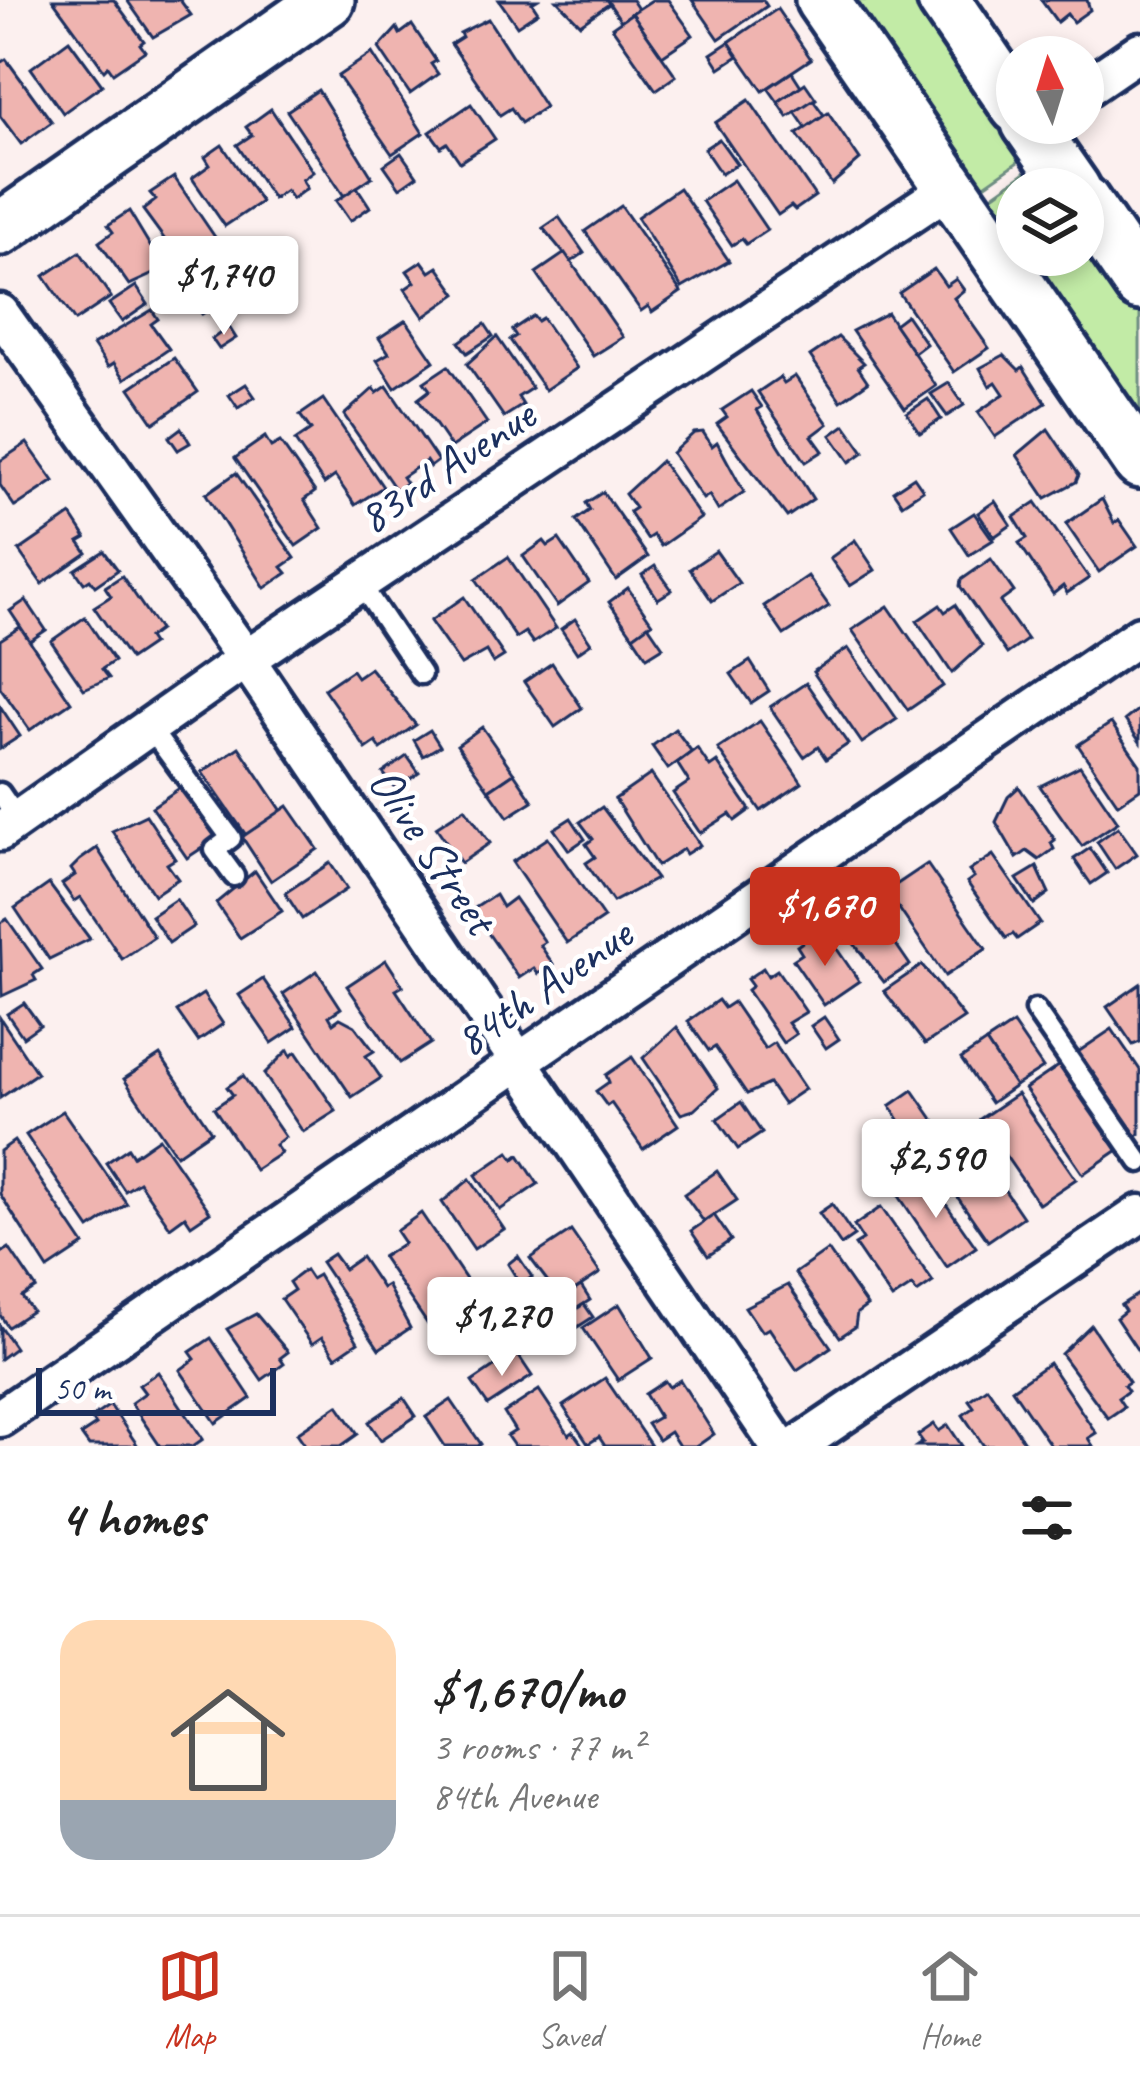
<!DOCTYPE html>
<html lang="en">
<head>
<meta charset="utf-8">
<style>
  body { margin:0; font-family:Caveat,sans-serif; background:#f2f2f2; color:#222; height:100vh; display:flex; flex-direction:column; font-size:45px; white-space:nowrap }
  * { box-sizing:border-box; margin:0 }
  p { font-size:39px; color:#767676 }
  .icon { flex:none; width:66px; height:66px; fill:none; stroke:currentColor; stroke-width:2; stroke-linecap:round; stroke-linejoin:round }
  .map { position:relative; height:1446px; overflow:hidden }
  .sheet { display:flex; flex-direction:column; background:#fff; flex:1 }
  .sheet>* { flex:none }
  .needle { width:78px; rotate:356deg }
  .tools { position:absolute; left:996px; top:36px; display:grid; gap:24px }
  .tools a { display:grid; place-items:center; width:108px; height:108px; border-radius:50%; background:#fff; box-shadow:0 6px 18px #0003; font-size:60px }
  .scale { position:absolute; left:36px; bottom:30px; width:240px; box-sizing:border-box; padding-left:12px; border:6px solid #1b2f5e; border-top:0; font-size:33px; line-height:42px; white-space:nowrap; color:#1b2f5e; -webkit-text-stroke:9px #fff; paint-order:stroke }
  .price { position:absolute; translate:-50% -102px; padding:0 27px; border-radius:12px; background:#fff; color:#222; font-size:39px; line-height:78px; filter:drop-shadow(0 3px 6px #0008) }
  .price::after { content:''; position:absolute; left:50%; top:72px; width:36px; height:27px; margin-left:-18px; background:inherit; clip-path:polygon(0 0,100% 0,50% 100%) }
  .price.on { background:#c8321e; color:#fff }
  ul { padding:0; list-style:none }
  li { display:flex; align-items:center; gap:36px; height:300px; padding:0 60px }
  li span { display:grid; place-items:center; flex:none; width:336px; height:240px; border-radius:36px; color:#555 }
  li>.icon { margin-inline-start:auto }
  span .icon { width:144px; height:144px; fill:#fffc; stroke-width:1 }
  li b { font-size:51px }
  h2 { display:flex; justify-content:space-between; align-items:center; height:144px; padding:0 60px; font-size:51px }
  .dock { display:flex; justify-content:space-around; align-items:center; height:168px; border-top:3px solid #e0e0e0; background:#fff; font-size:33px; color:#767676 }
  .dock a { display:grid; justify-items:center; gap:6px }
  .dock .on { color:#c8321e }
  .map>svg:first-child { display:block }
</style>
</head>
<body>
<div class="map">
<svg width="1140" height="1446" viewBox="0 0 1140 1446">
  <rect width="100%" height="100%" fill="#fcf0ef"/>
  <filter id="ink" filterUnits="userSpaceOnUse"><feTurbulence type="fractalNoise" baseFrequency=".00833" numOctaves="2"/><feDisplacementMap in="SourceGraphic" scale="24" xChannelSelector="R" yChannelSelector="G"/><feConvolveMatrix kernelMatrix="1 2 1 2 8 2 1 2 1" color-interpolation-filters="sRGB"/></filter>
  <g filter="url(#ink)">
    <g fill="#c2eba6" stroke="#6e8d82" stroke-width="3">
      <path d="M849 0H926L1031 153 979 189Z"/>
      <path d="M1038 163 1056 189H1017V245L986 200Z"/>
      <path d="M1083 228 1140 311V423L1024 255H1083Z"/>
    </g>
    <g fill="#efb4b0" stroke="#1b2f5e" stroke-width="3">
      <path d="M53 0H114L144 41 140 44 145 51 113 73 108 66 104 70Z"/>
      <path d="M127 0H180L191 15 153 37Z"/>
      <path d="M499 0H537L532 3 538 12 517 26Z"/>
      <path d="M557 0H607L609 4 580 24Z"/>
      <path d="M607 0H632L638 9 621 21Z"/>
      <path d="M652 0H668L693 35 662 56 632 13Z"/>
      <path d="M692 0H763L767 6 719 39Z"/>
      <path d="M1041 0H1087L1090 10 1073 22 1067 14 1057 22Z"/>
      <path d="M777 9 811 59 763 91 729 42Z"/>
      <path d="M632 13 676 76 656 90 612 27Z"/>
      <path d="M488 19 545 107 521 123 511 108 500 115 451 44 462 37 460 33Z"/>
      <path d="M412 25 436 61 431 64 438 74 410 94 379 48 397 28 400 34Z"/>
      <path d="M69 40 102 85 63 113 31 68Z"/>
      <path d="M729 42 738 56 720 68 711 54Z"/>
      <path d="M372 53 423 133 392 154 338 76Z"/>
      <path d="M6 59 52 122 21 144 0 116V63Z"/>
      <path d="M792 72 801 86 778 102 768 88Z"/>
      <path d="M805 83 816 99 788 117 778 102Z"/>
      <path d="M318 90 372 177 344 196 287 111Z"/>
      <path d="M749 100 815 196 795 210 791 206 778 215 715 123Z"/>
      <path d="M813 100 824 115 806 128 795 112Z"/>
      <path d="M471 104 495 139 460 162 447 143 441 147 430 132Z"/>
      <path d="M271 109 313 172 302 180 307 188 292 199 286 190 273 199 237 145 252 135 246 127Z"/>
      <path d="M828 113 860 160 832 184 797 134Z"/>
      <path d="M719 139 737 164 721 174 704 149Z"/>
      <path d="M222 145 261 202 225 226 192 178 210 165 205 157Z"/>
      <path d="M401 153 417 176 400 188 384 165Z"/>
      <path d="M174 177 232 262 198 285 143 210 156 200 150 193Z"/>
      <path d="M733 180 767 230 746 244 742 239 732 245 702 201Z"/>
      <path d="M357 187 370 207 350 221 336 201Z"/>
      <path d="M679 188 729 261 682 288 637 217Z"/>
      <path d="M621 206 681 292 652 312 648 306 641 311 585 231Z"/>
      <path d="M129 211 164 269 129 285 99 242 113 232 108 225Z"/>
      <path d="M559 217 584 253 571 262 543 228Z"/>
      <path d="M80 252 111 297 75 321 44 276Z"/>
      <path d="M565 253 623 337 593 356 536 273Z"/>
      <path d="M422 261 430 272 438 267 457 294 424 317 405 289 415 282 407 271Z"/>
      <path d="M934 269 946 286 956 279 964 290 954 298 989 348 954 372 899 293Z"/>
      <path d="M206 280 221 302 202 314 187 293Z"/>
      <path d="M136 286 148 304 122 322 109 304Z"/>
      <path d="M152 310 158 319 151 324 169 349 125 379 114 363 108 367 93 345Z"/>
      <path d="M887 313 936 386 905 408 852 331Z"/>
      <path d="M906 315 926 344 914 353 894 324Z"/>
      <path d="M533 316 537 321 542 318 577 368 545 390 510 340 516 336 512 330Z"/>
      <path d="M406 320 434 361 395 388 377 360 389 353 379 338Z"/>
      <path d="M485 324 493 336 467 353 459 342Z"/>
      <path d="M229 327 236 338 219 349 212 339Z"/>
      <path d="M497 337 532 388 518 397 523 405 504 417 467 364Z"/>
      <path d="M838 337 864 363 858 367 868 382 841 401 810 356Z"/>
      <path d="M1004 355 1019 370 1023 367 1046 403 995 437 978 412 1004 394 996 382 990 386 980 368Z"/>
      <path d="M174 358 198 392 154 423 130 388Z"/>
      <path d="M448 366 487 423 451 447 418 399 430 390 424 382Z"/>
      <path d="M795 376 828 424 812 436 823 451 806 462 758 392 780 377 784 383Z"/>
      <path d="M949 383 964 405 947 416 931 394Z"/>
      <path d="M246 384 255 397 238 408 229 395Z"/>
      <path d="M387 386 438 461 430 467 426 461 402 477 406 483 396 490 344 415 374 388 377 393Z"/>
      <path d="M751 391 762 407 757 410 813 499 787 517 717 424 727 417 722 410Z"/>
      <path d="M323 399 383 487 355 505 335 476 324 484 295 441 311 430 300 415Z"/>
      <path d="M928 399 941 419 920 433 907 413Z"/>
      <path d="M845 425 864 452 850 462 831 435Z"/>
      <path d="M181 428 190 443 178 450 169 437Z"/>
      <path d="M1048 429 1079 475 1076 482 1046 498 1017 455Z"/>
      <path d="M703 432 712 446 717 442 744 492 718 510 709 495 703 499 672 453 694 433Z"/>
      <path d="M265 437 271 447 280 442 315 492 304 500 322 528 296 546 235 458Z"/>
      <path d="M27 443 54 481 15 507 0 485V461Z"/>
      <path d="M661 461 701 518 661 546 653 535 647 539 629 512 635 508 625 494Z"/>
      <path d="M236 473 295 558 282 567 287 573 265 588 206 494Z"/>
      <path d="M914 477 923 490 902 504 893 491Z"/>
      <path d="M603 492 648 557 616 580 576 520 590 510 586 503Z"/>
      <path d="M1102 499 1114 523 1119 520 1137 546 1099 572 1066 524Z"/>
      <path d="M995 501 1011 525 994 537 978 513Z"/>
      <path d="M1036 502 1089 578 1067 593 1063 586 1053 594 1019 543 1027 538 1014 517Z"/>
      <path d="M974 513 993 540 969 555 951 528Z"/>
      <path d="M71 515 86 538 79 542 87 553 42 584 19 551Z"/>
      <path d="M559 539 589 583 557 606 523 556 544 541 548 546Z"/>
      <path d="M855 540 875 570 850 586 830 558Z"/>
      <path d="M104 551 118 570 95 586 90 579 84 583 75 570Z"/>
      <path d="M716 551 739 583 712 601 690 569Z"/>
      <path d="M508 557 556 628 533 643 525 632 516 638 476 579Z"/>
      <path d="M991 559 1014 592 1000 602 1027 640 1007 654 960 586 961 580Z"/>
      <path d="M655 566 672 590 658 599 642 575Z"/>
      <path d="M122 576 159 630 148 638 152 644 130 659 94 607 111 596 105 587Z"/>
      <path d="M808 576 829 606 784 635 764 606Z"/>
      <path d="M628 588 652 623 633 636 609 602Z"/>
      <path d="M464 597 504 656 493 663 486 651 461 665 430 621Z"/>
      <path d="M26 600 46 630 30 641 10 611Z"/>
      <path d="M940 605 945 612 955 605 982 646 952 673 917 621Z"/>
      <path d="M888 606 943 686 908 710 852 630Z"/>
      <path d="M85 617 114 661 102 669 109 678 84 689 51 641Z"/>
      <path d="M575 619 591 643 577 653 561 629Z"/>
      <path d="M648 625 663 647 647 657 633 636Z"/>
      <path d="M20 627 71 702 30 730 0 687V640Z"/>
      <path d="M848 648 897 719 862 743 813 672Z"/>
      <path d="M750 661 769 691 751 703 731 674Z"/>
      <path d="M552 663 582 708 555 727 524 682Z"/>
      <path d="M370 668 416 725 381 749 376 742 366 749 324 689 352 670 357 677Z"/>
      <path d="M806 683 848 744 826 759 818 747 804 757 770 707Z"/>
      <path d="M0 706 20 736 0 749Z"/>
      <path d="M1140 708V742L1125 720Z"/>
      <path d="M760 721 802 783 761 811 718 749Z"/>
      <path d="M1111 723 1140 765V789L1118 804 1078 745Z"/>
      <path d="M482 727 514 773 489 790 457 745Z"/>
      <path d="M675 729 692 752 668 769 652 746Z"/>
      <path d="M430 730 440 746 423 756 414 740Z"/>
      <path d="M239 747 282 811 246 835 202 772Z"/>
      <path d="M697 748 710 767 717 762 750 810 735 821 730 814 700 833 673 793 689 782 677 763Z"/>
      <path d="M407 756 419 773 396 789 383 773Z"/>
      <path d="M1080 766 1118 822 1082 846 1040 786Z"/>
      <path d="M514 773 533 801 508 817 489 790Z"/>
      <path d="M651 774 700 845 686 854 683 849 657 866 615 799Z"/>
      <path d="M187 783 223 834 187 858 152 807Z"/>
      <path d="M1019 787 1055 840 1051 843 1054 849 1039 860 1027 851 1017 858 996 822 1008 797Z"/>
      <path d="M288 806 318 849 271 881 242 837Z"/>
      <path d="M602 807 656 879 613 902 586 863 595 857 586 844 593 839 580 822Z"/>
      <path d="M465 808 490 843 461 863 436 827Z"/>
      <path d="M146 815 175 859 167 864 178 879 154 895 112 831Z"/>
      <path d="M571 818 585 839 569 850 554 829Z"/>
      <path d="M1118 827 1137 854 1115 869 1097 842Z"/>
      <path d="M548 838 604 918 567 943 512 862Z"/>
      <path d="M97 848 154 937 122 959 80 897 74 901 62 884 75 875 71 869 80 860Z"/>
      <path d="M1090 848 1107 873 1091 884 1074 859Z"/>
      <path d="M993 855 1040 923 1017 939 1013 934 1006 938 967 882 974 877 969 871Z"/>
      <path d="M330 863 347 889 302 919 285 893Z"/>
      <path d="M927 864 986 949 945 976 887 891Z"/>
      <path d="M1037 867 1049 893 1034 904 1017 879Z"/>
      <path d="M255 871 282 911 240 938 216 903Z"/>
      <path d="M49 884 90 939 49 959 15 908Z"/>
      <path d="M495 895 502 907 514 898 545 942 540 945 553 964 538 974 534 968 519 978 472 910Z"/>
      <path d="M176 899 194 926 169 943 151 916Z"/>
      <path d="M873 911 910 965 884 982 841 927Z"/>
      <path d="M7 919 42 969 33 975 36 980 2 996 0 923Z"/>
      <path d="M811 936 817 944 828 936 859 981 824 1005 793 960 802 954 797 946Z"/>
      <path d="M386 960 403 986 396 990 431 1043 400 1063 347 986Z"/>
      <path d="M922 965 964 1018 925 1044 884 991Z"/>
      <path d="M763 968 768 976 777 970 806 1012 788 1023 796 1034 783 1043 747 990 752 986 747 979Z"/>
      <path d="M317 971 341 1008 329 1016 333 1023 340 1018 355 1026 374 1051 366 1056 381 1078 352 1097 283 994Z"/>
      <path d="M263 979 296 1027 272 1043 239 995Z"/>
      <path d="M1140 984V1042L1133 1045 1107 1007Z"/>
      <path d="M203 994 223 1024 198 1041 177 1011Z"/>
      <path d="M718 1000 724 1008 733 1002 765 1049 774 1043 805 1089 783 1104 769 1084 747 1094 715 1047 709 1051 688 1021Z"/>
      <path d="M24 1003 40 1025 23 1037 7 1014Z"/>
      <path d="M824 1017 839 1039 826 1048 811 1026Z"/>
      <path d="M0 1018 37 1073 0 1098Z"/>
      <path d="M1013 1024 1043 1068 1015 1086 986 1042Z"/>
      <path d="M677 1027 718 1088 694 1110 681 1114 643 1058Z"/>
      <path d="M1112 1029 1140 1070V1134L1133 1139 1075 1054Z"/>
      <path d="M986 1042 1015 1086 991 1103 961 1059Z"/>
      <path d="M288 1050 291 1056 296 1052 336 1111 303 1132 264 1074Z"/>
      <path d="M160 1055 211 1131 176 1155 124 1079Z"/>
      <path d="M632 1057 678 1125 643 1149 611 1103 607 1106 596 1091 609 1082 606 1075Z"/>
      <path d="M1063 1063 1121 1148 1083 1174 1025 1089Z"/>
      <path d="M243 1076 285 1137 275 1145 281 1153 255 1170 214 1108 233 1095 227 1087Z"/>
      <path d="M913 1090 942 1132 918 1148 890 1106Z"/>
      <path d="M1017 1094 1076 1179 1039 1204 980 1119Z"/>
      <path d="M741 1102 762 1133 738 1149 717 1119Z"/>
      <path d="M63 1111 127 1204 90 1229 26 1135Z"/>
      <path d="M965 1132 1023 1217 988 1241 929 1156Z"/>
      <path d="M159 1138 210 1212 191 1225 185 1216 170 1227 139 1182 125 1191 106 1163 128 1148 133 1156Z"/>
      <path d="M14 1141 84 1245 48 1269 0 1194V1151Z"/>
      <path d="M509 1152 514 1159 519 1155 538 1184 500 1210 476 1175Z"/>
      <path d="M717 1171 737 1200 704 1222 684 1194Z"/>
      <path d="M925 1174 976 1247 947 1267 897 1193Z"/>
      <path d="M470 1179 504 1229 474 1249 442 1202Z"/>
      <path d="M832 1204 854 1236 841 1245 819 1213Z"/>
      <path d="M881 1207 933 1282 917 1293 912 1286 892 1299 855 1245 863 1240 854 1226Z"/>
      <path d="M421 1213 484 1306 437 1338 382 1257 404 1243 396 1231Z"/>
      <path d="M714 1215 731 1240 708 1256 691 1231Z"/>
      <path d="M571 1231 600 1273 561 1299 530 1258Z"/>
      <path d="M9 1248 36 1288 22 1297 32 1311 8 1327 0 1315V1254Z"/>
      <path d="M828 1250 867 1306 857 1313 855 1327 840 1337 795 1273Z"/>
      <path d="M333 1254 344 1269 361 1257 382 1288 387 1285 410 1328 379 1349 321 1262Z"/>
      <path d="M518 1256 532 1277 521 1285 508 1264Z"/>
      <path d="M305 1270 311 1279 318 1275 358 1342 336 1357 322 1337 312 1344 281 1299 294 1290 289 1282Z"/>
      <path d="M788 1285 831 1347 797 1370 769 1328 762 1332 745 1307Z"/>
      <path d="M581 1286 590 1300 567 1315 558 1301Z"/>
      <path d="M1140 1293V1354L1116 1318 1125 1311 1121 1305Z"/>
      <path d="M584 1304 593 1317 576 1328 567 1315Z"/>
      <path d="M619 1304 652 1358 618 1380 583 1328Z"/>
      <path d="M256 1314 288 1352 280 1358 284 1364 262 1380 227 1329Z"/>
      <path d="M1091 1325 1129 1382 1124 1385 1128 1391 1118 1398 1124 1407 1108 1418 1061 1354Z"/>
      <path d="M0 1326 15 1348 0 1359Z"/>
      <path d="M211 1338 251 1398 216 1423 180 1370 195 1359 190 1352Z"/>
      <path d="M516 1352 532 1376 488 1405 472 1382Z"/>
      <path d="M1049 1363 1096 1433 1088 1438 1093 1446H1051L1012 1389Z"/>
      <path d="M158 1372 203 1439 193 1446H160L131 1403 145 1393 139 1385Z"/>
      <path d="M605 1378 651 1446H605L599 1437 588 1444 563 1406Z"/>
      <path d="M680 1380 714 1434 697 1446H679L670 1432 658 1440 647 1424 659 1417 645 1394 665 1381 669 1387Z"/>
      <path d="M987 1387 1027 1446H984L963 1415 974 1407 969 1400Z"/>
      <path d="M539 1390 569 1435 573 1432 583 1446H514L507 1436 515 1431 504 1413Z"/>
      <path d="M404 1398 416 1416 381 1440 369 1422Z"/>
      <path d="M451 1400 481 1444 478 1446H445L426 1417Z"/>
      <path d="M110 1405 138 1446H89L81 1435 96 1425 91 1418Z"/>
      <path d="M338 1405 358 1434 341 1446H306L297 1433Z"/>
      <path d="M934 1424 939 1431 948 1425 962 1446H917L923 1442 918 1435Z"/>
    </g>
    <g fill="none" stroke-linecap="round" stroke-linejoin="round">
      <g stroke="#1b2f5e" stroke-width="27">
        <g id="lane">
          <path d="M360 583 421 674"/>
          <path d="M149 727 231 838 215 850 234 876"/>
          <path d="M0 793 18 819"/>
          <path d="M1035 1010 1140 1162"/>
        </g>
      </g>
      <g stroke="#1b2f5e" stroke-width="45">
        <g id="street">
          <path d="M1083 90 1140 51"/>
          <path d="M0 313 246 659 779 1446"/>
          <path d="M0 832 246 659 951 187"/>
          <path d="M0 1418 1140 635"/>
          <path d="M797 1446 1140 1214"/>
        </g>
      </g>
      <g stroke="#1b2f5e" stroke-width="60">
        <g id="secondary">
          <path d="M822 0 1140 462"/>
          <path d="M944 0 1017 107"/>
          <path d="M1028 123 1074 189"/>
          <path d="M1083 201 1140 284"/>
          <path d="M0 229 328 0"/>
        </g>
      </g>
      <use href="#lane" stroke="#fff" stroke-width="18"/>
      <use href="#street" stroke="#fff" stroke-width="36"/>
      <use href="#secondary" stroke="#fff" stroke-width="51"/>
    </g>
  </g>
  <g text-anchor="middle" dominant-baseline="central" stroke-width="9" stroke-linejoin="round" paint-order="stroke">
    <g font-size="48" fill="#1b2f5e" stroke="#fff">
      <text transform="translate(446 466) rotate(-34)">83rd Avenue</text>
      <text transform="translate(433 850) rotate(56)">Olive Street</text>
      <text transform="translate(543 987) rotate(-35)">84th Avenue</text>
    </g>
  </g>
</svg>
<div class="tools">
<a><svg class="needle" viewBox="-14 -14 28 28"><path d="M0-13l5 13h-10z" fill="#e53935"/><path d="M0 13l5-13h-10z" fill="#767676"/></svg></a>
<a><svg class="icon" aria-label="layers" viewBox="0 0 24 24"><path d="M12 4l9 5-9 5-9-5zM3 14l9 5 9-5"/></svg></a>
</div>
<div class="scale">50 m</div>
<b class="price" style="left:224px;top:338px">$1,740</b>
<b class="price on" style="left:825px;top:969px">$1,670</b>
<b class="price" style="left:936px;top:1221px">$2,590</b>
<b class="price" style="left:502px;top:1379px">$1,270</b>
</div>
<section class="sheet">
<h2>4 homes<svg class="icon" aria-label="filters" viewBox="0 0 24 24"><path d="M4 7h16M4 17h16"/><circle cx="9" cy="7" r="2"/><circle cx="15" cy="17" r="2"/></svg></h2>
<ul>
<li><span style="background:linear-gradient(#ffd9b3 75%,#9aa5b1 0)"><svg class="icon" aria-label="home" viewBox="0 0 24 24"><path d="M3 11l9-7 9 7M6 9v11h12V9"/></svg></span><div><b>$1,670/mo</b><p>3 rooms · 77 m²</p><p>84th Avenue</p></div></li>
</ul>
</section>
<nav class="dock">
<a class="on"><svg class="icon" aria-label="map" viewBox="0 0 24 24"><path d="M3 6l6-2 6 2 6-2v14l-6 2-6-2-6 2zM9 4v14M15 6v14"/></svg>Map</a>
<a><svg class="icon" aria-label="saved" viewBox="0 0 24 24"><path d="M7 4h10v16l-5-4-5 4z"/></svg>Saved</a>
<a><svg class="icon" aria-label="home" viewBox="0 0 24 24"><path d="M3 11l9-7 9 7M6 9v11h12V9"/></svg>Home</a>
</nav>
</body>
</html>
